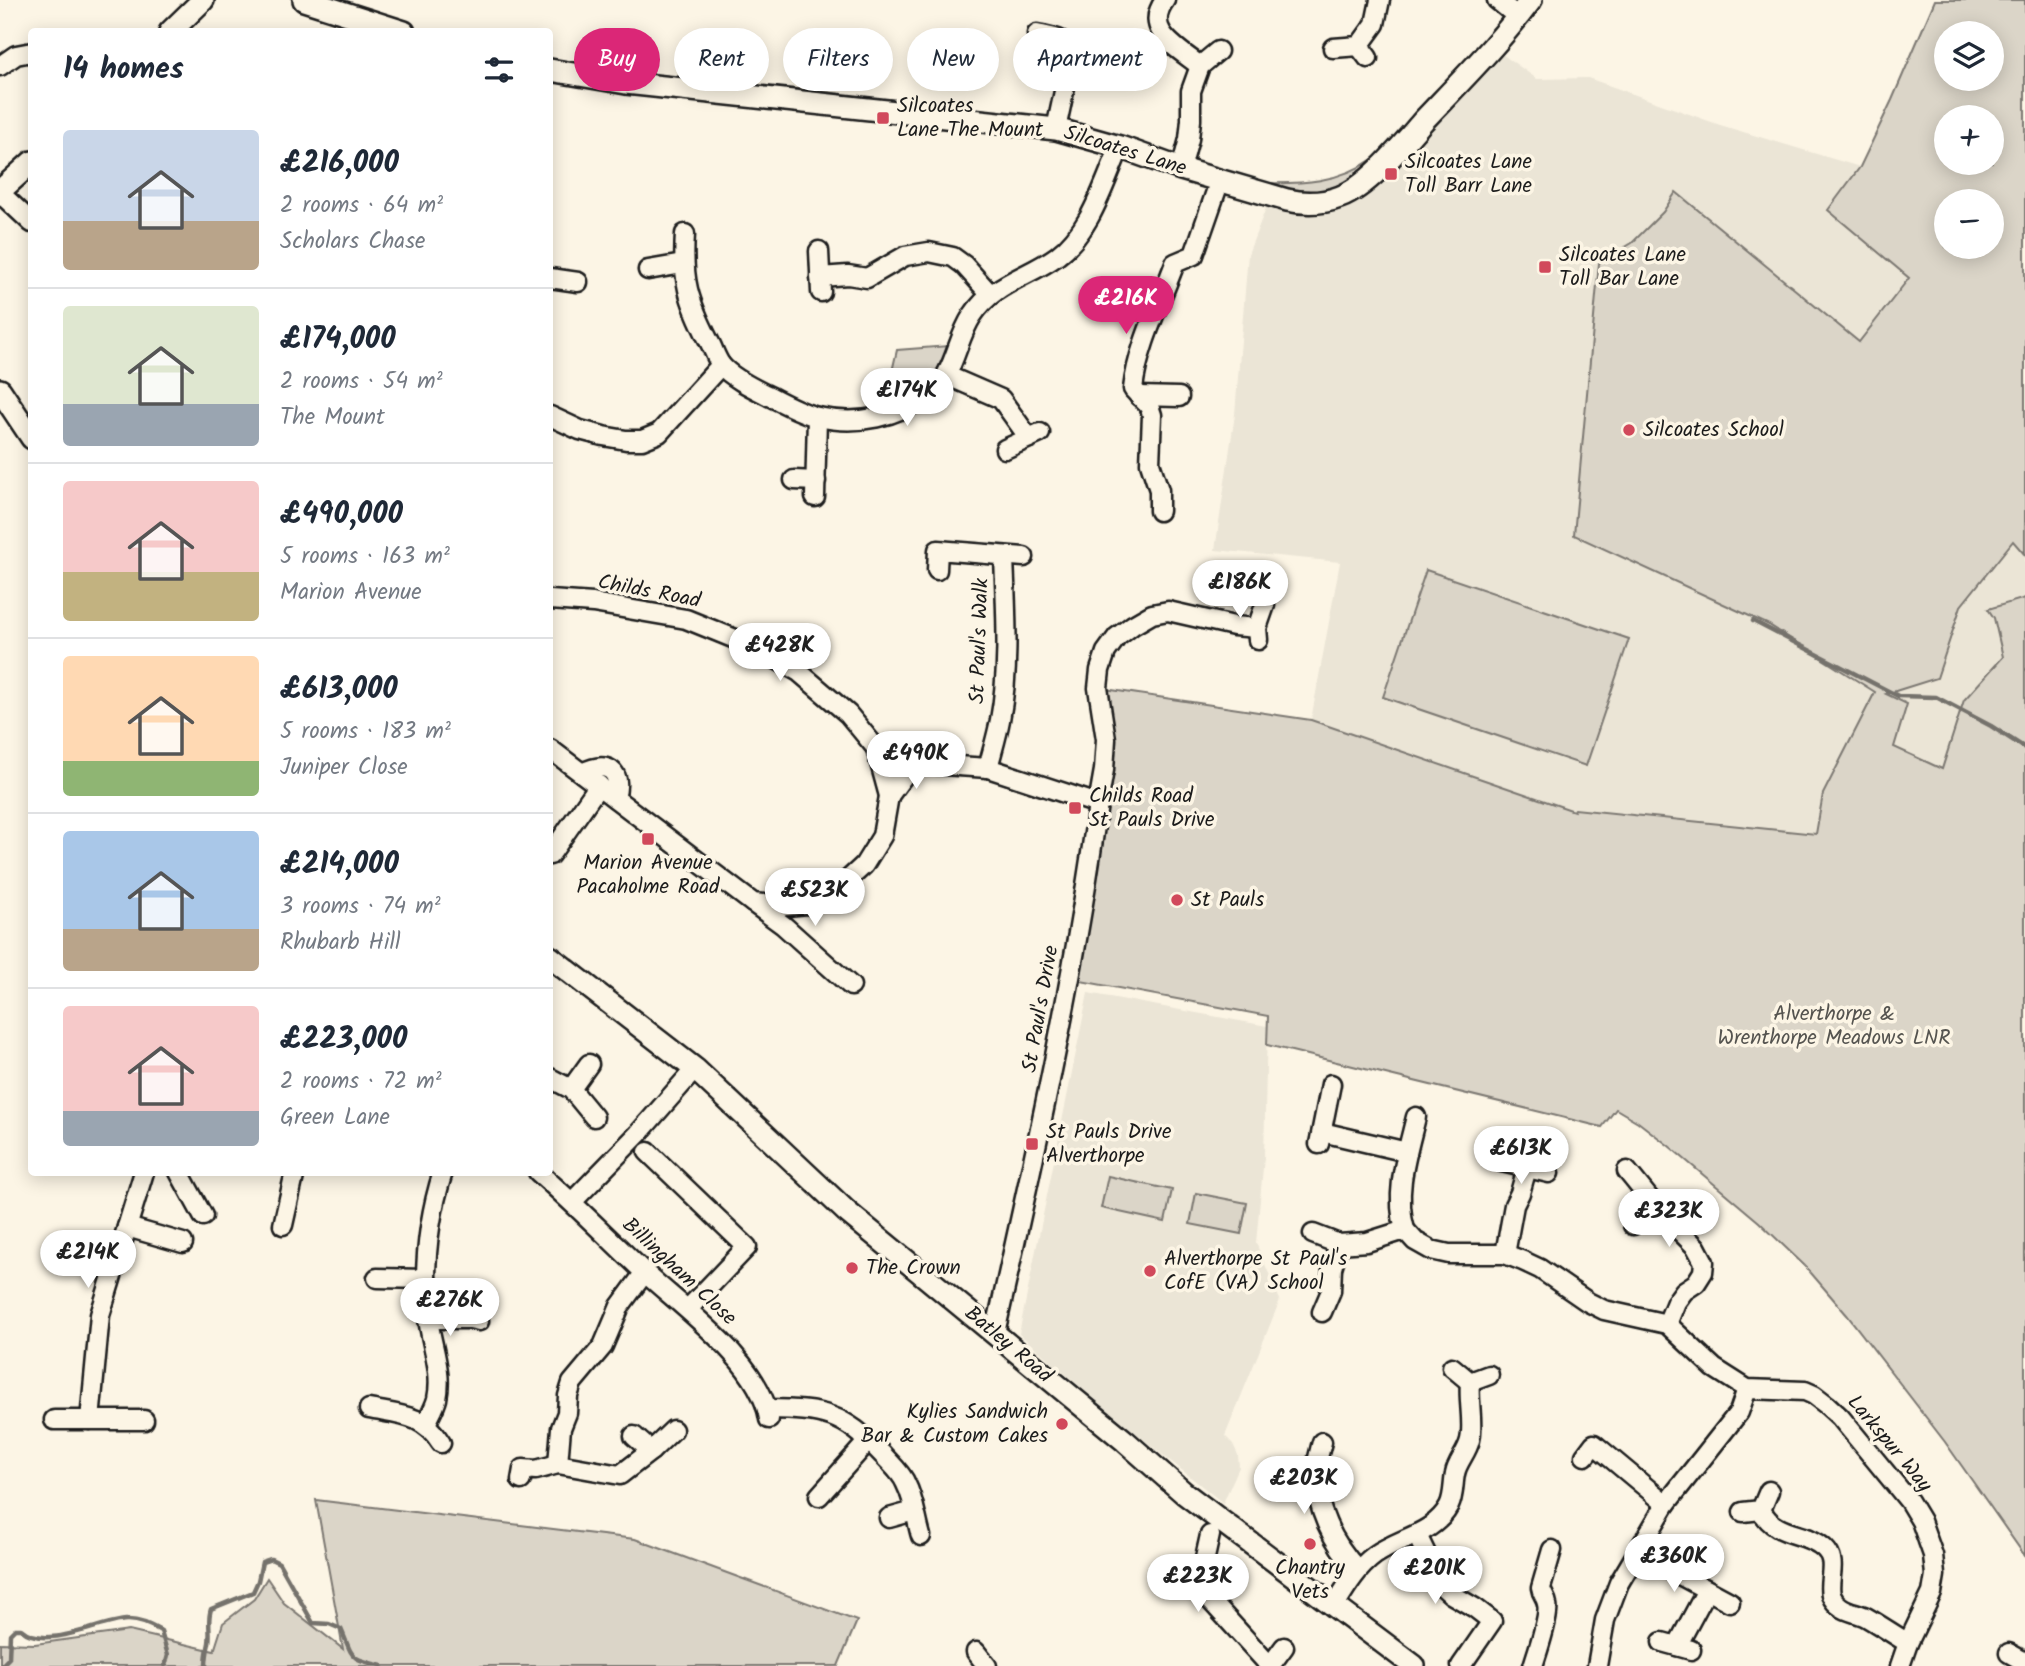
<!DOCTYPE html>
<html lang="en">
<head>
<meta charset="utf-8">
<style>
  body { margin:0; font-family:Kalam,sans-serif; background:#f6f6f7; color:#1f2937; height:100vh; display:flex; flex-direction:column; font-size:26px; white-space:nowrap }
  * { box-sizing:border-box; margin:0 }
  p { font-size:23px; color:#747a83 }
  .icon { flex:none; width:38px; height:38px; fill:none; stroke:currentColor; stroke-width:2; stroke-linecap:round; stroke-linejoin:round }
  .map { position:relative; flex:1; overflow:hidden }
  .panel { position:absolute; left:28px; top:28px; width:525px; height:1148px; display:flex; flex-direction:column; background:#fff; border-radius:7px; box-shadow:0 4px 18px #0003 }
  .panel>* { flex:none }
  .guide { position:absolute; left:574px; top:28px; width:665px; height:63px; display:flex; gap:14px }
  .controls { position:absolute; left:1934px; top:21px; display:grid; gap:14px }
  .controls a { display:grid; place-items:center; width:70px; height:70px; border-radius:50%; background:#fff; box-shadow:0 4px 18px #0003; font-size:35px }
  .price { position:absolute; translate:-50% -60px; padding:0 16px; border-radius:24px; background:#fff; color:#222; font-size:23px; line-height:46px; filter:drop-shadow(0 2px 4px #0008) }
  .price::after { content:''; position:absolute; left:50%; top:42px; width:21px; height:16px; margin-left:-10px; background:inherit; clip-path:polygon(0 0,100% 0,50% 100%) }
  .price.selected { background:#db2777; color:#fff }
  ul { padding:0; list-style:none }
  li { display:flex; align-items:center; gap:21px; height:175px; padding:0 35px }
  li+li { border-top:2px solid #e0e1e3 }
  li span { display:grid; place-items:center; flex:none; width:196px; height:140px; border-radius:7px; color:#555 }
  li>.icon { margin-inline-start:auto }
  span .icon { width:84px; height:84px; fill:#fffc; stroke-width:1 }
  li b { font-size:30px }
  h2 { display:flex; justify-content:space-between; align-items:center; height:84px; padding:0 35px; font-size:30px }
  .pill { padding:0 24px; border-radius:32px; background:#fff; box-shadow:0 4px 18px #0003; font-size:24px; line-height:63px }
  .pill.selected { background:#db2777; color:#fff }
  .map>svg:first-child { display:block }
</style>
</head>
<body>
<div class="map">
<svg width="2025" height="1666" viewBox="0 0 2025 1666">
  <rect width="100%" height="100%" fill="#fcf5e5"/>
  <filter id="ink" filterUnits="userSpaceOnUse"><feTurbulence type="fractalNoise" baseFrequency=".0143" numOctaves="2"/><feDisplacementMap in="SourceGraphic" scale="14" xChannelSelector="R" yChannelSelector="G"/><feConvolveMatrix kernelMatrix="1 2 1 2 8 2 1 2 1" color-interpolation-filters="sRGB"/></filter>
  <g filter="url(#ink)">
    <g fill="#ebe5d6" fill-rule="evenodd">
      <path d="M1935 0H2025V809L1817 881 1576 811 1311 720 1340 562 1215 550 1235 414 1248 254 1271 195 1341 197 1492 47 1537 79 1588 78 1720 125 1860 167 1892 100ZM1946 33H1992V79H1946ZM1946 117H1992V163H1946ZM1946 201H1992V247H1946Z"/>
      <path d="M1088 993 1267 1026 1264 1157 1256 1243 1280 1300 1225 1436 1233 1444 1238 1455 1239 1467 1223 1503 1119 1420 1019 1334Z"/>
    </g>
    <g fill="#dbd5c8" stroke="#7c7872" stroke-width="2" fill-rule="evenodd">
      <path d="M1935 0H2025V555L2013 541 1961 606 1937 678 1886 694 1907 704 1894 747 1942 769 1964 700 2003 657 1994 618 1988 609 2025 598V1556L1945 1442 1847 1315 1805 1266 1759 1222 1669 1146 1638 1122 1616 1109 1602 1127 1267 1045 1268 1016 1070 979 1098 804V688L1311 720 1574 811 1575 809 1816 834 1823 794 1875 692 1769 625 1574 535 1599 263 1632 243 1663 212 1676 192 1859 342 1909 278 1828 210 1860 167 1892 100ZM1946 33H1992V79H1946ZM1946 117H1992V163H1946ZM1946 201H1992V247H1946Z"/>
      <path d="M1374 158V161C1353 179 1329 199 1299 193 1286 191 1273 186 1261 183 1302 184 1339 183 1374 158Z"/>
      <path d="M948 346 938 378 905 400 895 398 891 376 897 350Z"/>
      <path d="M1426 570 1629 639 1586 766 1383 697Z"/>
      <path d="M1108 1176 1172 1190 1165 1222 1101 1208Z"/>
      <path d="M1196 1193 1247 1203 1241 1234 1190 1224Z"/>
      <path d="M316 1500 635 1539 857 1621 838 1666H0V1643L35 1644 129 1631 214 1651 223 1623 254 1599 267 1578 284 1603 343 1649Z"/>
    </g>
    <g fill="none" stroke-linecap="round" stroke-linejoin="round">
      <g stroke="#75726c" stroke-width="4.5">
        <path d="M1753 621 1898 696 1936 697 1991 726 2025 748"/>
        <path d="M1 1666 9 1658 10 1634 15 1629H21C45 1651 98 1622 126 1620 139 1619 151 1625 161 1631L168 1655 165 1666"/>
        <path d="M206 1666C206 1658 207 1652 209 1643 211 1631 207 1621 211 1609L253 1592 258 1581 262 1562 271 1559 279 1563 313 1623 329 1624 341 1629C354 1659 348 1658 382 1666"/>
      </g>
      <g stroke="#1c1c1c" stroke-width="23">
        <g id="minor">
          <path d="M1165 0C1142 31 1178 48 1200 66"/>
          <path d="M1497 0 1518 17"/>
          <path d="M1037 34C1051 37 1068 38 1072 54L1056 129"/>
          <path d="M1359 46 1375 24 1380 0"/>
          <path d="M1333 48 1359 46 1368 58"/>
          <path d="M0 66 16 55 32 52"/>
          <path d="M1181 169 1189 139 1191 120V91L1200 66 1218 51"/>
          <path d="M0 193 32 223"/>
          <path d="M685 234C682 280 688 300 709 341 713 348 716 358 721 365 731 377 751 387 765 394 782 402 800 413 818 417 858 426 897 417 929 394 955 376 955 342 972 316 994 282 1027 278 1057 256 1091 231 1104 183 1120 147"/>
          <path d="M819 251 821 292"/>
          <path d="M648 270 683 264"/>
          <path d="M820 277 848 275 867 278 905 256 929 252 953 257 964 265 990 294"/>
          <path d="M550 278 578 282"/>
          <path d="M948 376 1001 399 1029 438"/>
          <path d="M1139 396 1179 397"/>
          <path d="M550 416 580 430 603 436 626 440H642L659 433 721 365"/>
          <path d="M1005 449 1040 433"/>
          <path d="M794 480 816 481"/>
          <path d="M815 497 817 417"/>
          <path d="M1159 511V490L1150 463 1152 415 1149 406 1133 389C1138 345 1160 304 1175 263L1194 255 1220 180"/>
          <path d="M937 570 938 550 1024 557"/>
          <path d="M550 600 593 603 686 619 755 647 799 672 848 714 876 748 913 763 988 768 1098 804C1074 983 1034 1158 995 1333"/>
          <path d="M1258 640 1257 628 1265 605"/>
          <path d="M550 749 753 903 787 906 807 904 838 889 864 865 882 836 889 796 876 748"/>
          <path d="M988 768C992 752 997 736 1000 720 1010 667 1006 611 1004 557"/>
          <path d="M582 773C607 760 623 770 615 798"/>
          <path d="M889 796 913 763"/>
          <path d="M1098 804 1104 770 1106 739 1098 688 1100 670 1106 652 1117 637 1133 625 1152 614 1168 611 1234 626 1257 628"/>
          <path d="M550 855 599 785"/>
          <path d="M753 903 783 925 851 986"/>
          <path d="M550 1078 571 1089 594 1117"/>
          <path d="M571 1089 589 1064"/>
          <path d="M1322 1132 1407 1152"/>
          <path d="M1319 1144 1331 1084"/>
          <path d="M648 1152 747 1247 688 1309"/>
          <path d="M1502 1162 1549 1173"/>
          <path d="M1627 1171 1657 1208 1696 1247 1704 1262 1703 1272 1696 1283 1684 1291 1676 1302 1667 1324"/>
          <path d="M179 1172 203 1216"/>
          <path d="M538 1172C575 1204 608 1238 643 1271 683 1308 761 1363 769 1419"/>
          <path d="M572 1202 638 1134 695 1069"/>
          <path d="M283 1225 295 1172"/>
          <path d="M1633 1225 1657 1208"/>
          <path d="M127 1227 183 1243"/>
          <path d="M1405 1230C1394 1192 1407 1154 1416 1117"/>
          <path d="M1313 1234 1339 1244 1367 1242 1405 1230 1415 1241 1431 1250 1449 1254H1505L1523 1261 1540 1269 1588 1302 1604 1310 1667 1324 1714 1368 1747 1389 1805 1391 1814 1395 1827 1405 1840 1417 1909 1501 1921 1521 1933 1555 1935 1575 1932 1593 1908 1643 1900 1666"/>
          <path d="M1505 1254 1514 1205 1520 1193 1527 1168"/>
          <path d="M377 1278 426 1279"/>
          <path d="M1322 1312 1331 1291 1332 1268 1339 1244"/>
          <path d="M428 1319H470L479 1321"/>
          <path d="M1452 1367 1470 1382 1489 1375"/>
          <path d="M369 1409C399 1415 424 1414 441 1443"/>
          <path d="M767 1409C824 1410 842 1412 883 1455 890 1463 902 1473 906 1484 914 1499 916 1519 921 1536"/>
          <path d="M54 1420H144"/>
          <path d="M90 1420 100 1315 144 1172"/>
          <path d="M426 1424C430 1415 435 1407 437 1399 443 1371 431 1345 428 1318 423 1270 428 1219 443 1172"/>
          <path d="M634 1436 651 1451"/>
          <path d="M1322 1442C1320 1450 1317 1460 1316 1469 1314 1506 1333 1544 1358 1570"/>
          <path d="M1585 1456 1594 1444 1666 1504"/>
          <path d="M558 1464 561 1428 567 1413 568 1396 572 1383 603 1346 620 1306 645 1272"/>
          <path d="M521 1480 523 1469 536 1470 558 1464 620 1475 651 1451 673 1430"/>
          <path d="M819 1496 869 1440"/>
          <path d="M1761 1510C1777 1539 1805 1530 1824 1548 1839 1562 1827 1578 1831 1595 1833 1600 1836 1604 1841 1607 1848 1612 1858 1613 1866 1617 1880 1625 1893 1634 1908 1643"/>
          <path d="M1743 1512 1761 1510 1769 1491"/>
          <path d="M889 1518 914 1511"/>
          <path d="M1210 1535C1205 1560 1197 1578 1211 1601L1270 1666"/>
          <path d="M1417 1535 1441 1585 1451 1594 1475 1608 1492 1621 1461 1666"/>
          <path d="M1637 1552 1730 1602"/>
          <path d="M1335 1605C1346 1587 1357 1568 1375 1555 1399 1538 1434 1534 1449 1506 1454 1496 1453 1484 1455 1474 1457 1462 1467 1453 1470 1440 1474 1423 1468 1402 1470 1382"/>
          <path d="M1662 1642 1691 1650"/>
          <path d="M1677 1646 1707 1590"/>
          <path d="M976 1652 987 1666"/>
          <path d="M2009 1653 2025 1662"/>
          <path d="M1270 1666 1284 1647"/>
          <path d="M1533 1666C1537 1653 1550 1615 1547 1604 1546 1597 1542 1595 1541 1588L1552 1550"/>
          <path d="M1597 1666 1605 1620 1619 1583 1666 1504 1739 1412 1747 1389"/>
        </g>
      </g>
      <g stroke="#1c1c1c" stroke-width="26">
        <g id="tertiary">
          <path d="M304 0 404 32"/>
          <path d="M170 32 203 0"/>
          <path d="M550 70 626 83 1056 129 1120 147 1181 169 1287 200C1305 204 1322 204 1340 197 1369 186 1402 145 1423 121 1460 82 1499 43 1531 0"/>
          <path d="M0 191 32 162"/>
          <path d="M0 390 32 438"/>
          <path d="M550 957 695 1069 847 1212 1125 1441 1184 1493 1414 1666"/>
        </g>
      </g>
      <use href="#minor" stroke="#fcf5e5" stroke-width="18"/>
      <use href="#tertiary" stroke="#fcf5e5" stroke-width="21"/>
    </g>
  </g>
  <g fill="#d1495b" stroke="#fcf5e5" stroke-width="2.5">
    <rect x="876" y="111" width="14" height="14" rx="3.5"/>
    <rect x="1384" y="167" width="14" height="14" rx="3.5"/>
    <rect x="1538" y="260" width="14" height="14" rx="3.5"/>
    <circle cx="1629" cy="430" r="7"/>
    <rect x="1068" y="801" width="14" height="14" rx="3.5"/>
    <rect x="641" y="832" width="14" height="14" rx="3.5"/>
    <circle cx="1177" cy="900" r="7"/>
    <rect x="1025" y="1137" width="14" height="14" rx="3.5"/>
    <circle cx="852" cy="1268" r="7"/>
    <circle cx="1150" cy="1271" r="7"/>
    <circle cx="1062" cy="1424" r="7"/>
    <circle cx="1310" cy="1544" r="7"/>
  </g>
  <g text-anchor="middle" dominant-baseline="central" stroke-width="7" stroke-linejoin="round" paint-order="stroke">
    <g font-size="21" fill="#1c1c1c" stroke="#fcf5e5" text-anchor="start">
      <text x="897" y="106">Silcoates<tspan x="897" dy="24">Lane The Mount</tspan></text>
      <text x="1405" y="162">Silcoates Lane<tspan x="1405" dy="24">Toll Barr Lane</tspan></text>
      <text x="1559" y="255">Silcoates Lane<tspan x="1559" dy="24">Toll Bar Lane</tspan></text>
      <text x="1643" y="430">Silcoates School</text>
      <text x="1089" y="796">Childs Road<tspan x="1089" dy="24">St Pauls Drive</tspan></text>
      <text x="648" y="863" text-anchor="middle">Marion Avenue<tspan x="648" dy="24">Pacaholme Road</tspan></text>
      <text x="1191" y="900">St Pauls</text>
      <text x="1046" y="1132">St Pauls Drive<tspan x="1046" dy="24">Alverthorpe</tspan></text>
      <text x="1164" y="1259">Alverthorpe St Paul's<tspan x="1164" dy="24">CofE (VA) School</tspan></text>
      <text x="866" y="1268">The Crown</text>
      <text x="1048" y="1412" text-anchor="end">Kylies Sandwich<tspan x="1048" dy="24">Bar &amp; Custom Cakes</tspan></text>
      <text x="1310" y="1568" text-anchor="middle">Chantry<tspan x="1310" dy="24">Vets</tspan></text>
    </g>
    <g font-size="21" fill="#1c1c1c" stroke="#fcf5e5">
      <text transform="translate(1125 151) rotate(17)">Silcoates Lane</text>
      <text transform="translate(649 592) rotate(11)">Childs Road</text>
      <text transform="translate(980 641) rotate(-88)">St Paul's Walk</text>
      <text transform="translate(1041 1009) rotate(-80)">St Paul's Drive</text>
      <text transform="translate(679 1272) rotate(43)">Billingham Close</text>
      <text transform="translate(1008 1345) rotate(40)">Batley Road</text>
      <text transform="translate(1889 1444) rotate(50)">Larkspur Way</text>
    </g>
    <g font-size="21" fill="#555450" stroke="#fcf5e5">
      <text x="1834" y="1014">Alverthorpe &amp;<tspan x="1834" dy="24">Wrenthorpe Meadows LNR</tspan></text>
    </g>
  </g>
</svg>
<div class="controls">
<a><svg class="icon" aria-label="layers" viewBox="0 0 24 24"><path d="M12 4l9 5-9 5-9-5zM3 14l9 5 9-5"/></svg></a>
<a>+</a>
<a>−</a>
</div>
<b class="price selected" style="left:1126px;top:336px">£216K</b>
<b class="price" style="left:907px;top:428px">£174K</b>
<b class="price" style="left:1240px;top:620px">£186K</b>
<b class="price" style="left:780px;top:683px">£428K</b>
<b class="price" style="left:916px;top:791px">£490K</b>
<b class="price" style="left:815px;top:928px">£523K</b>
<b class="price" style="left:1521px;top:1186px">£613K</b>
<b class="price" style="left:1669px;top:1249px">£323K</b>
<b class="price" style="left:88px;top:1290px">£214K</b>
<b class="price" style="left:450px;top:1338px">£276K</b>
<b class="price" style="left:1304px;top:1516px">£203K</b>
<b class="price" style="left:1674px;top:1594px">£360K</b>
<b class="price" style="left:1435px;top:1606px">£201K</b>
<b class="price" style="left:1198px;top:1614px">£223K</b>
<div class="guide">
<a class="pill selected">Buy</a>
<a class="pill">Rent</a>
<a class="pill">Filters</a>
<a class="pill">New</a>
<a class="pill">Apartment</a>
</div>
<section class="panel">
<h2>14 homes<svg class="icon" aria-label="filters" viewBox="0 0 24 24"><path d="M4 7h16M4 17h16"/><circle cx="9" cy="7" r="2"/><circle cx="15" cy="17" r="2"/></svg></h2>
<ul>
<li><span style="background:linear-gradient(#c9d6e8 65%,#b9a48a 0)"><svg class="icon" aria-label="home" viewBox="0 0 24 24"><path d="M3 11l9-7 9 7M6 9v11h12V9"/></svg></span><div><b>£216,000</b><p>2 rooms · 64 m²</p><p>Scholars Chase</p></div></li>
<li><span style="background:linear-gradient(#dfe7d0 70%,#9aa5b1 0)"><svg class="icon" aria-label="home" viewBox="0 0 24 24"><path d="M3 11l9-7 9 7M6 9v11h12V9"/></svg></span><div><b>£174,000</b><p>2 rooms · 54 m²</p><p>The Mount</p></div></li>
<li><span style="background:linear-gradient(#f6c9c9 65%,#c2b280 0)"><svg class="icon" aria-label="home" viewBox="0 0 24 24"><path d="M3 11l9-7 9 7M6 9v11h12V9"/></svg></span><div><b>£490,000</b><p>5 rooms · 163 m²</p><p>Marion Avenue</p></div></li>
<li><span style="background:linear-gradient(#ffd9b3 75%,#8fb573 0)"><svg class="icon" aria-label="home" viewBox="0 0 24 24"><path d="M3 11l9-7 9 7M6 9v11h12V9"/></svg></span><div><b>£613,000</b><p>5 rooms · 183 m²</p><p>Juniper Close</p></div></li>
<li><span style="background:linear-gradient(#a9c7e8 70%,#b9a48a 0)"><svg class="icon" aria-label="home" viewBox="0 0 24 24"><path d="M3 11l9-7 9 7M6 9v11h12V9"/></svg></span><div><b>£214,000</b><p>3 rooms · 74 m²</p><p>Rhubarb Hill</p></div></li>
<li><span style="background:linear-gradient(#f6c9c9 75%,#9aa5b1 0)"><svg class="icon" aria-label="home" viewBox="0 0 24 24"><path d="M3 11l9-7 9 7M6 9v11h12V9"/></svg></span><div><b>£223,000</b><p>2 rooms · 72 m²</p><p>Green Lane</p></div></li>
</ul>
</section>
</div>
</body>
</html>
